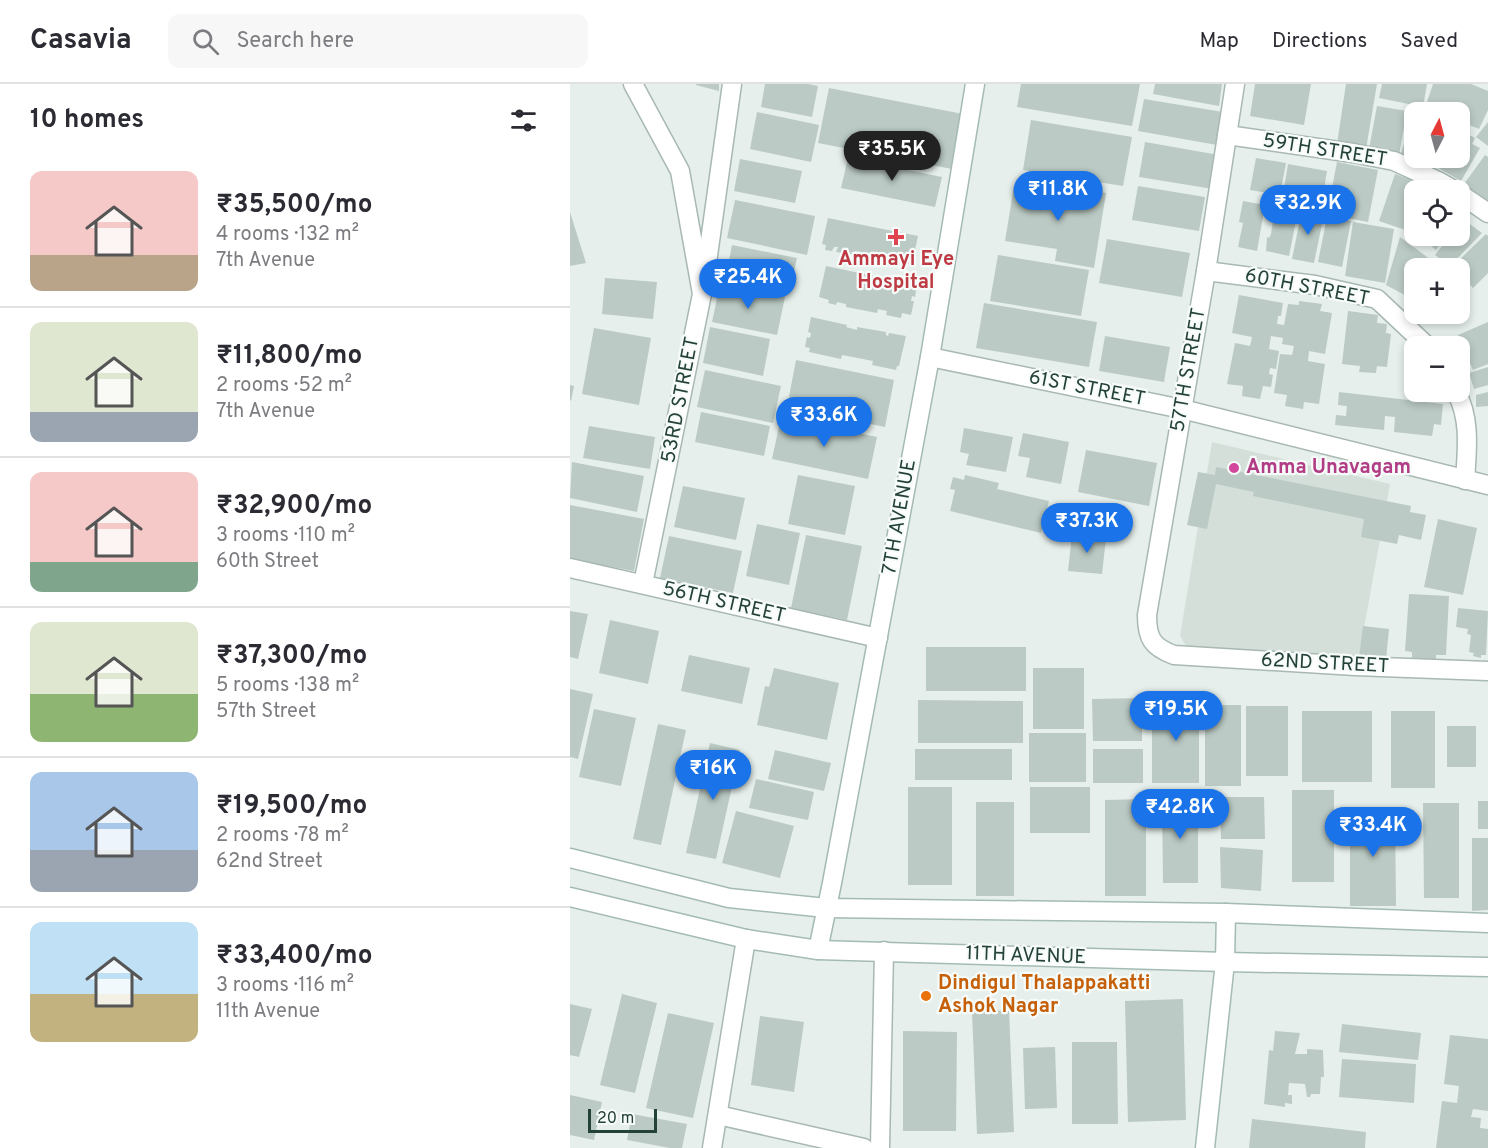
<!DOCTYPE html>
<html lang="en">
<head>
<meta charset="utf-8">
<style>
  body { margin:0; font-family:Overpass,sans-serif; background:#f7f7f7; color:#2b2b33; height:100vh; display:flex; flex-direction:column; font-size:22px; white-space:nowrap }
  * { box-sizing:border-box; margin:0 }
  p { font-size:20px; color:#7c7c81 }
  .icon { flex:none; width:33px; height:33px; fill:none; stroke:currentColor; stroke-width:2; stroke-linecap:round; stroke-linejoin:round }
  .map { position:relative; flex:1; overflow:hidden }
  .side { display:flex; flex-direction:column; background:#fff; width:570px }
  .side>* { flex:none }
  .needle { width:39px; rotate:6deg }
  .buttons { position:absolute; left:834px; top:18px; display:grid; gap:12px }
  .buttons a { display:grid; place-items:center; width:66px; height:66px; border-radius:12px; background:#fff; box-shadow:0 3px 9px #0003; font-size:30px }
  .scale { position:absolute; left:18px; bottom:15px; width:69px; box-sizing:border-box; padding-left:6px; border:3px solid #24423a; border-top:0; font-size:16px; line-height:21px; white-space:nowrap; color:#24423a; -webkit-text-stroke:4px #f7fbf9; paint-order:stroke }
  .price { position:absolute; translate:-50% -51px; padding:0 14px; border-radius:21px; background:#1a73e8; color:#fff; font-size:20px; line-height:39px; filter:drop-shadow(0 2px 3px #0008) }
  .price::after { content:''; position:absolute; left:50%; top:36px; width:18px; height:14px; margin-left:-9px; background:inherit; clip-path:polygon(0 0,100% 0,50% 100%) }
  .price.on { background:#222; color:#fff }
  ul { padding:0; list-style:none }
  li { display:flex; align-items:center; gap:18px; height:150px; padding:0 30px }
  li+li { border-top:2px solid #e1e1e2 }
  li span { display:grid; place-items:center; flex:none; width:168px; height:120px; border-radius:12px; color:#555 }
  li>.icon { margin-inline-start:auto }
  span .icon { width:72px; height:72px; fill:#fffc; stroke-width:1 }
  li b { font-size:26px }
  h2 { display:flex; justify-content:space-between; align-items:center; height:72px; padding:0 30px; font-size:26px }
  header { display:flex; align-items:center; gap:36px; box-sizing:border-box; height:84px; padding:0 30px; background:#fff; border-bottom:2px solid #e1e1e2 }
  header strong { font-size:28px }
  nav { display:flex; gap:33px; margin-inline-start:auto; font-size:21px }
  .search { width:420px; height:54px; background:#f7f7f7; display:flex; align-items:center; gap:15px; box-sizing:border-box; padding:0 21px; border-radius:12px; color:#7c7c81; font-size:22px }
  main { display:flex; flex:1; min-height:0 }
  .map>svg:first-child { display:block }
</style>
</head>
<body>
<header>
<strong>Casavia</strong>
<div class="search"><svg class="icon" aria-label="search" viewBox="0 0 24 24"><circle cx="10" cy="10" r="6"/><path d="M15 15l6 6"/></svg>Search here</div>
<nav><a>Map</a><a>Directions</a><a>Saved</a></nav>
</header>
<main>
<section class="side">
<h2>10 homes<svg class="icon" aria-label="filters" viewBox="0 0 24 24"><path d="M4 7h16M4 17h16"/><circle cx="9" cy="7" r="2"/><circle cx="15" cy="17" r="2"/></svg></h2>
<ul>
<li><span style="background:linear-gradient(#f6c9c9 70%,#b9a48a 0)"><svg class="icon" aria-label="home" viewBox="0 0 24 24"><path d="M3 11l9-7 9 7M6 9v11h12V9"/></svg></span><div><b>₹35,500/mo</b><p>4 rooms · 132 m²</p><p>7th Avenue</p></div></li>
<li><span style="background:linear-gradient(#dfe7d0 75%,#9aa5b1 0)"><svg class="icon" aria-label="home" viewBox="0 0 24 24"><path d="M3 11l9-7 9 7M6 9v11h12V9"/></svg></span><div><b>₹11,800/mo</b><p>2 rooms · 52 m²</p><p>7th Avenue</p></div></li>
<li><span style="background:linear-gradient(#f6c9c9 75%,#7fa58c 0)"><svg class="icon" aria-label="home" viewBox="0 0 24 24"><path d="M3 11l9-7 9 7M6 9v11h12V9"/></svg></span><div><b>₹32,900/mo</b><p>3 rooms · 110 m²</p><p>60th Street</p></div></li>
<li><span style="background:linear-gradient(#dfe7d0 60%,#8fb573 0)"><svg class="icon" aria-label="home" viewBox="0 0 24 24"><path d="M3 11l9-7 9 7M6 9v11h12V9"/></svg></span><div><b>₹37,300/mo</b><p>5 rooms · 138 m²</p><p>57th Street</p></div></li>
<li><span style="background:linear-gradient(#a9c7e8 65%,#9aa5b1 0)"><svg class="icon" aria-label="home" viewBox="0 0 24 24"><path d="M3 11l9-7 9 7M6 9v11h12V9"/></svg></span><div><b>₹19,500/mo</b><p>2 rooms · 78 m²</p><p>62nd Street</p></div></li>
<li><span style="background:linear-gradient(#bfe0f5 60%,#c2b280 0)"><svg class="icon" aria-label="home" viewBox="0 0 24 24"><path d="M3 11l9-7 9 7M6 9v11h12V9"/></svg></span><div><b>₹33,400/mo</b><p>3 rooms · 116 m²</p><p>11th Avenue</p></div></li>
</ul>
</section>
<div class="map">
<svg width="918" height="1064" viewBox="0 0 918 1064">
  <rect width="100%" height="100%" fill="#e6efeb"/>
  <path fill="#d4dfda" d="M642 358 820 400 789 572 618 565 610 552Z"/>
  <g fill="#bbcac4">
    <path d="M126 0H149V7L126 1Z"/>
    <path d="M195 0H238L248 2 242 33 191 23Z"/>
    <path d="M451 0H570L562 42 447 23Z"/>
    <path d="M585 0H652L649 22 583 10Z"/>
    <path d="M685 0H741L734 41 680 32Z"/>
    <path d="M776 0H807L796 65 767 60Z"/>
    <path d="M812 0H857L853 23 809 14Z"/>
    <path d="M863 0H901L918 7V26L909 45 890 37V28H866L855 24Z"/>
    <path d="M259 4 393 30 382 85 248 59Z"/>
    <path d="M574 15 653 28 647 61 568 47Z"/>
    <path d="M807 22 837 27 829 71 799 65Z"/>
    <path d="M187 28 249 41 241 78 180 65Z"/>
    <path d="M844 29V74H855L852 80 830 72Z"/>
    <path d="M461 36 562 53 553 102 453 86Z"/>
    <path d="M918 38V62L906 53Z"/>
    <path d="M890 46 905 54 902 60 910 64 891 97 858 78 861 74H890Z"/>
    <path d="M575 58 649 71 643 105 569 93Z"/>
    <path d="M915 71 918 73V117L894 100Z"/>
    <path d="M278 74 372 93 365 123 271 104Z"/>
    <path d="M686 74 716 79 710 111 680 106Z"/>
    <path d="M170 75 232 87 225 119 164 107Z"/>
    <path d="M767 78 808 86 798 138 757 130Z"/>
    <path d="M718 80 757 87 751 124 712 117Z"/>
    <path d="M825 90 866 104V106H844V149L809 137Z"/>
    <path d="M444 102 495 111 496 102 536 109 524 184 485 177 487 165 435 157Z"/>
    <path d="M568 102 635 113 629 147 562 136Z"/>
    <path d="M165 116 245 132 237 171 157 154Z"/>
    <path d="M673 117 695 121 687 167 668 163 673 139 669 138Z"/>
    <path d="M706 118 729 122 719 172 696 167 697 153 699 154 701 150Z"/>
    <path d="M732 126 754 130 744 179 722 175Z"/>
    <path d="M0 128 16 179 0 182Z"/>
    <path d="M757 133 781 137 772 183 748 178Z"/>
    <path d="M258 134 348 152 342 179 339 178V180L330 179 331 176 326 175 325 179 320 177 321 174 317 173 316 177 310 175 311 172 285 167 284 171 277 169 278 165 274 164 273 169 266 168 268 163H264L262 167 255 166 256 161 252 160Z"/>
    <path d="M893 135 912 149 880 182 865 171 880 152H890V139Z"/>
    <path d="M783 138 824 145 815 199 775 192Z"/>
    <path d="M916 150 918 152V189L903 204 890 190V184L882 183Z"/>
    <path d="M852 152H875L866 166 851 154Z"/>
    <path d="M830 153 872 184H844V216L816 201Z"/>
    <path d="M537 155 620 169 612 213 529 199Z"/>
    <path d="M162 161 227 174 220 205 156 192Z"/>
    <path d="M428 171 519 186 511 232 420 217Z"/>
    <path d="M256 182 347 201 345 213 342 212 341 217H344L341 231 332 229 331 234 316 231 317 227 308 225 307 229 276 223V220L267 218 266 221 258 219 259 216 249 213Z"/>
    <path d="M35 194 87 198 83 235 32 230Z"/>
    <path d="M890 194 900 203 890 214Z"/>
    <path d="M150 200 215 213 207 251 142 238Z"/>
    <path d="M669 211 713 219 711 232H708L707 240 714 241 718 220 729 221V217L752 220 750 227 762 229 755 270 739 267 738 277 755 280 749 320 734 318 733 325 715 322 717 311 704 309 710 270 722 271 724 262 712 260 713 254 701 252 699 265 709 267 706 285 700 284 699 290 703 291 701 303 693 302 690 315 672 312 673 302 657 300 665 259 680 262 682 253 662 249Z"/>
    <path d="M414 219 527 238 519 283 406 264Z"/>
    <path d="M778 227 808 231 807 239 817 240 816 249 821 250 817 283 807 282 806 289 789 288 790 282 772 280Z"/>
    <path d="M859 230H875L867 238Z"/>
    <path d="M241 233 277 241 276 243 287 246V243L316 248V251L318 252 319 249 336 252 329 282H327L326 286 302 281 303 277 272 271 271 275 239 268 240 264 235 263 237 253 240 254 241 249 238 248Z"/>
    <path d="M918 238V280L903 286 888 251Z"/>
    <path d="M140 243 200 255 193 292 133 279Z"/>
    <path d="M24 244 81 254 69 321 12 310Z"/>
    <path d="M535 252 600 263 594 298 529 287Z"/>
    <path d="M226 276 324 296 315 343 217 323Z"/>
    <path d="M918 283V301L904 305 899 289Z"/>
    <path d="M135 286 211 302 203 339 127 323Z"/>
    <path d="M0 301 4 302 1 317 0 316Z"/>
    <path d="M769 308 873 320 871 341 864 340 862 352 824 348 825 333 815 332 814 346 765 341 766 331 776 332 777 322 768 321Z"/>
    <path d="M918 308V322L906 323V311Z"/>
    <path d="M131 328 200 342 194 372 125 358Z"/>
    <path d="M211 333 307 353 298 395 202 375Z"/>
    <path d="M19 342 85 353 80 385 13 374Z"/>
    <path d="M394 344 443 353 436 388 396 381 399 370 390 368Z"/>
    <path d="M453 349 499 358 491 400 456 393 460 374 448 372Z"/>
    <path d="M516 366 587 379 579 422 508 408Z"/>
    <path d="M2 378 74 392 67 428 0 414Z"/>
    <path d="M646 383 841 422 840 428 856 431 851 456 829 451 827 460 791 453 794 435 683 412 684 408 646 400 637 445 617 441 628 388 645 391Z"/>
    <path d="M228 391 285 402 275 451 218 440Z"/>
    <path d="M395 391 429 399 427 405 479 417 471 449 380 427 385 406 380 405 383 393 394 396Z"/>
    <path d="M113 402 175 414 166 456 104 443Z"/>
    <path d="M0 421 74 435 64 487 0 475Z"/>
    <path d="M868 435 907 444 893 511 854 503Z"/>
    <path d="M187 440 230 449 219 501 176 492Z"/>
    <path d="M236 451 292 462 277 536 221 524Z"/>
    <path d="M502 451 536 454 532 490 498 487Z"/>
    <path d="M99 452 172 467 163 509 90 494Z"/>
    <path d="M839 510 879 512 876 571H866V577L842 576V568L835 567Z"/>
    <path d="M888 524 918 527 916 571H911V574L903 572 904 569 899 568 901 551 897 550 898 545 886 543Z"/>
    <path d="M0 527 18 530 8 575 0 573Z"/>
    <path d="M40 536 89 547 78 600 29 589Z"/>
    <path d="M793 542 819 545 816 576 789 573Z"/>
    <rect x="356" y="563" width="100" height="44"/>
    <path d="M119 571 180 584 172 620 111 607Z"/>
    <path d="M204 584 269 599 257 656 187 641 195 602 199 603Z"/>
    <rect x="463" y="584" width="51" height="61"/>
    <path d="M0 605 23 610 8 675 0 673Z"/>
    <path d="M572 614V657H523L522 615Z"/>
    <path d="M348 616 453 617V659H348Z"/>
    <rect x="582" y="616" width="47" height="83"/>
    <rect x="635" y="621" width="36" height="81"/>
    <rect x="676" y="622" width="42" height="70"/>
    <path d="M24 625 66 634 51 702 9 693Z"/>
    <rect x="732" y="627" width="70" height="71"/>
    <rect x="821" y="627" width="44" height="77"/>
    <path d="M88 640 116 646 91 761 63 755Z"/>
    <rect x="877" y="642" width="29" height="41"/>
    <rect x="459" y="649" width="57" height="49"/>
    <path d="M140 659 170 666 146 775 116 769Z"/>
    <rect x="345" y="665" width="97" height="31"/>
    <rect x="523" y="665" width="50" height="34"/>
    <path d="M205 666 261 679 254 707 198 695Z"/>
    <path d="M186 695 244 708 238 736 179 724Z"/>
    <rect x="338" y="703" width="44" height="98"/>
    <rect x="460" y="703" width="60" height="46"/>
    <rect x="722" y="706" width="42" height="92"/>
    <path d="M592 713H628V799H593Z"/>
    <path d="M650 713H694L695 755H651Z"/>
    <path d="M576 715V812H535V716Z"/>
    <rect x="908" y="717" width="10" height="28"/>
    <rect x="406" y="718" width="38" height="94"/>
    <path d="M853 719H889V814H854Z"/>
    <path d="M780 726 825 727 826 822H780Z"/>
    <path d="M166 727 224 742 210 794 152 779Z"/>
    <path d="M902 754H918V826L902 827Z"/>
    <path d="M650 763 693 766 691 807 651 804Z"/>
    <path d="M52 910 87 919 65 1009 30 1001Z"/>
    <path d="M613 915 616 1036 558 1038 555 917Z"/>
    <path d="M0 920 22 925 9 973 0 971Z"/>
    <path d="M439 926 444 1048 407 1050 402 928Z"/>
    <path d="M98 929 144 939 123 1034 76 1024Z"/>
    <path d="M190 932 234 938 224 1008 181 1001Z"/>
    <path d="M772 940 851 949 848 976 769 968Z"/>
    <path d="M333 947 387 948 386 1047H333Z"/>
    <path d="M705 947 730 949 725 970H737V965L753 966 754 993H751L750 1010H741L740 1013H737L735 1000 719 999 718 1011H722V1020L715 1019V1023L694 1020 699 966 703 967Z"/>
    <path d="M880 951 918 955V1027L903 1025 901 1033 911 1034 910 1044 918 1045V1064H866L872 1017 887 1019 889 1002 874 1000Z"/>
    <path d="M502 958H547L548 1040H502Z"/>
    <path d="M485 963 487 1024 455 1025 453 964Z"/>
    <path d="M772 975 846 980 844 1019 769 1013Z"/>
    <path d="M0 1011 32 1018 24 1056 0 1051Z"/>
    <path d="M62 1030 117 1040 112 1064H100L57 1056Z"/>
    <path d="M682 1035 796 1048 795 1064H679Z"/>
  </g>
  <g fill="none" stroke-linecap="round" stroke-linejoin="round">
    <g stroke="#a8b8b2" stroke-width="21">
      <g id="street">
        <path d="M63 0 110 87 132 210 73 500"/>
        <path d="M665 0 636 187 577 531C577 554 582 563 604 571L785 582 918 587"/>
        <path d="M657 51 783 69 824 77 870 98 884 106"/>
        <path d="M890 110 918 129"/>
        <path d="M636 187 745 201 807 215 857 262"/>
        <path d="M135 193 162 0"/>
        <path d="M360 273 612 325 918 401"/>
        <path d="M886 308C901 334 897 367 895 396"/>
        <path d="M0 484 308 554"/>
        <path d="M148 1031 294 1064"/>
        <path d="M142 1064 176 855"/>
        <path d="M310 1064 314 867"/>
      </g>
    </g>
    <g stroke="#a4bbb3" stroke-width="21">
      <g id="secondary">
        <path d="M0 774 159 814 256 824 656 829 918 839"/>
        <path d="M0 813 176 855 248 866 655 878 918 883"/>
        <path d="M248 866 262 799 360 273 405 0"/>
        <path d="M635 1064 655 878 656 829"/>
      </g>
    </g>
    <use href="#street" stroke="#fff" stroke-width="18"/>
    <use href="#secondary" stroke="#fff" stroke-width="18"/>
  </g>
  <path fill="#e0444e" stroke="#f7fbf9" stroke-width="2" d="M323 144h6v6h6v6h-6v6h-6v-6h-6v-6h6z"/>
  <circle fill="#d1479c" stroke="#f7fbf9" stroke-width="2" cx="664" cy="384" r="6"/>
  <circle fill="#e8710a" stroke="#f7fbf9" stroke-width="2" cx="356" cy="912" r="6"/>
  <g text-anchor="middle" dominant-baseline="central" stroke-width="4.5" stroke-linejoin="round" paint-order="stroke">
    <g font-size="20" fill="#24423a" stroke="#f7fbf9">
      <text transform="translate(755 67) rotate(9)">59TH STREET</text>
      <text transform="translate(737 204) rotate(11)">60TH STREET</text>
      <text transform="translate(619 286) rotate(-80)">57TH STREET</text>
      <text transform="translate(517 305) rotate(11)">61ST STREET</text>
      <text transform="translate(111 316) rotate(-79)">53RD STREET</text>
      <text transform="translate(330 433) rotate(-80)">7TH AVENUE</text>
      <text transform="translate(154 519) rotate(13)">56TH STREET</text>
      <text transform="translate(755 580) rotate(3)">62ND STREET</text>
      <text transform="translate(456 872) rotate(2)">11TH AVENUE</text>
    </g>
    <g font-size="20" font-weight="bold" fill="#be3a42" stroke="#f7fbf9">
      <text x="326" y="176">Ammayi Eye<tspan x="326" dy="23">Hospital</tspan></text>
    </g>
    <g font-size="20" font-weight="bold" fill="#b23c85" stroke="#f7fbf9" text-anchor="start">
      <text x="676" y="384">Amma Unavagam</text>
    </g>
    <g font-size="20" font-weight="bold" fill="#c56008" stroke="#f7fbf9" text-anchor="start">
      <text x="368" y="900">Dindigul Thalappakatti<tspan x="368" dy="23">Ashok Nagar</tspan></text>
    </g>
  </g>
</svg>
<div class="buttons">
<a><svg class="needle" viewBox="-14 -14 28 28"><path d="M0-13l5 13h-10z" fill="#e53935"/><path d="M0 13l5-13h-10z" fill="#7c7c81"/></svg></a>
<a><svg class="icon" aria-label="locate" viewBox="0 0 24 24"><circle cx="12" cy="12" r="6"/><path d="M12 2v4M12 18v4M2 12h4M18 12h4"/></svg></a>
<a>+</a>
<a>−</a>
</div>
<div class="scale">20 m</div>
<b class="price on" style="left:322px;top:98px">₹35.5K</b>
<b class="price" style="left:488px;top:138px">₹11.8K</b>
<b class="price" style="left:738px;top:152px">₹32.9K</b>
<b class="price" style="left:178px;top:226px">₹25.4K</b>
<b class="price" style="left:254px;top:364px">₹33.6K</b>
<b class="price" style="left:517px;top:470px">₹37.3K</b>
<b class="price" style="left:606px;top:658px">₹19.5K</b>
<b class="price" style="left:143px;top:717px">₹16K</b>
<b class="price" style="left:610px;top:756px">₹42.8K</b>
<b class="price" style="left:803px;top:774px">₹33.4K</b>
</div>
</main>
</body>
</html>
